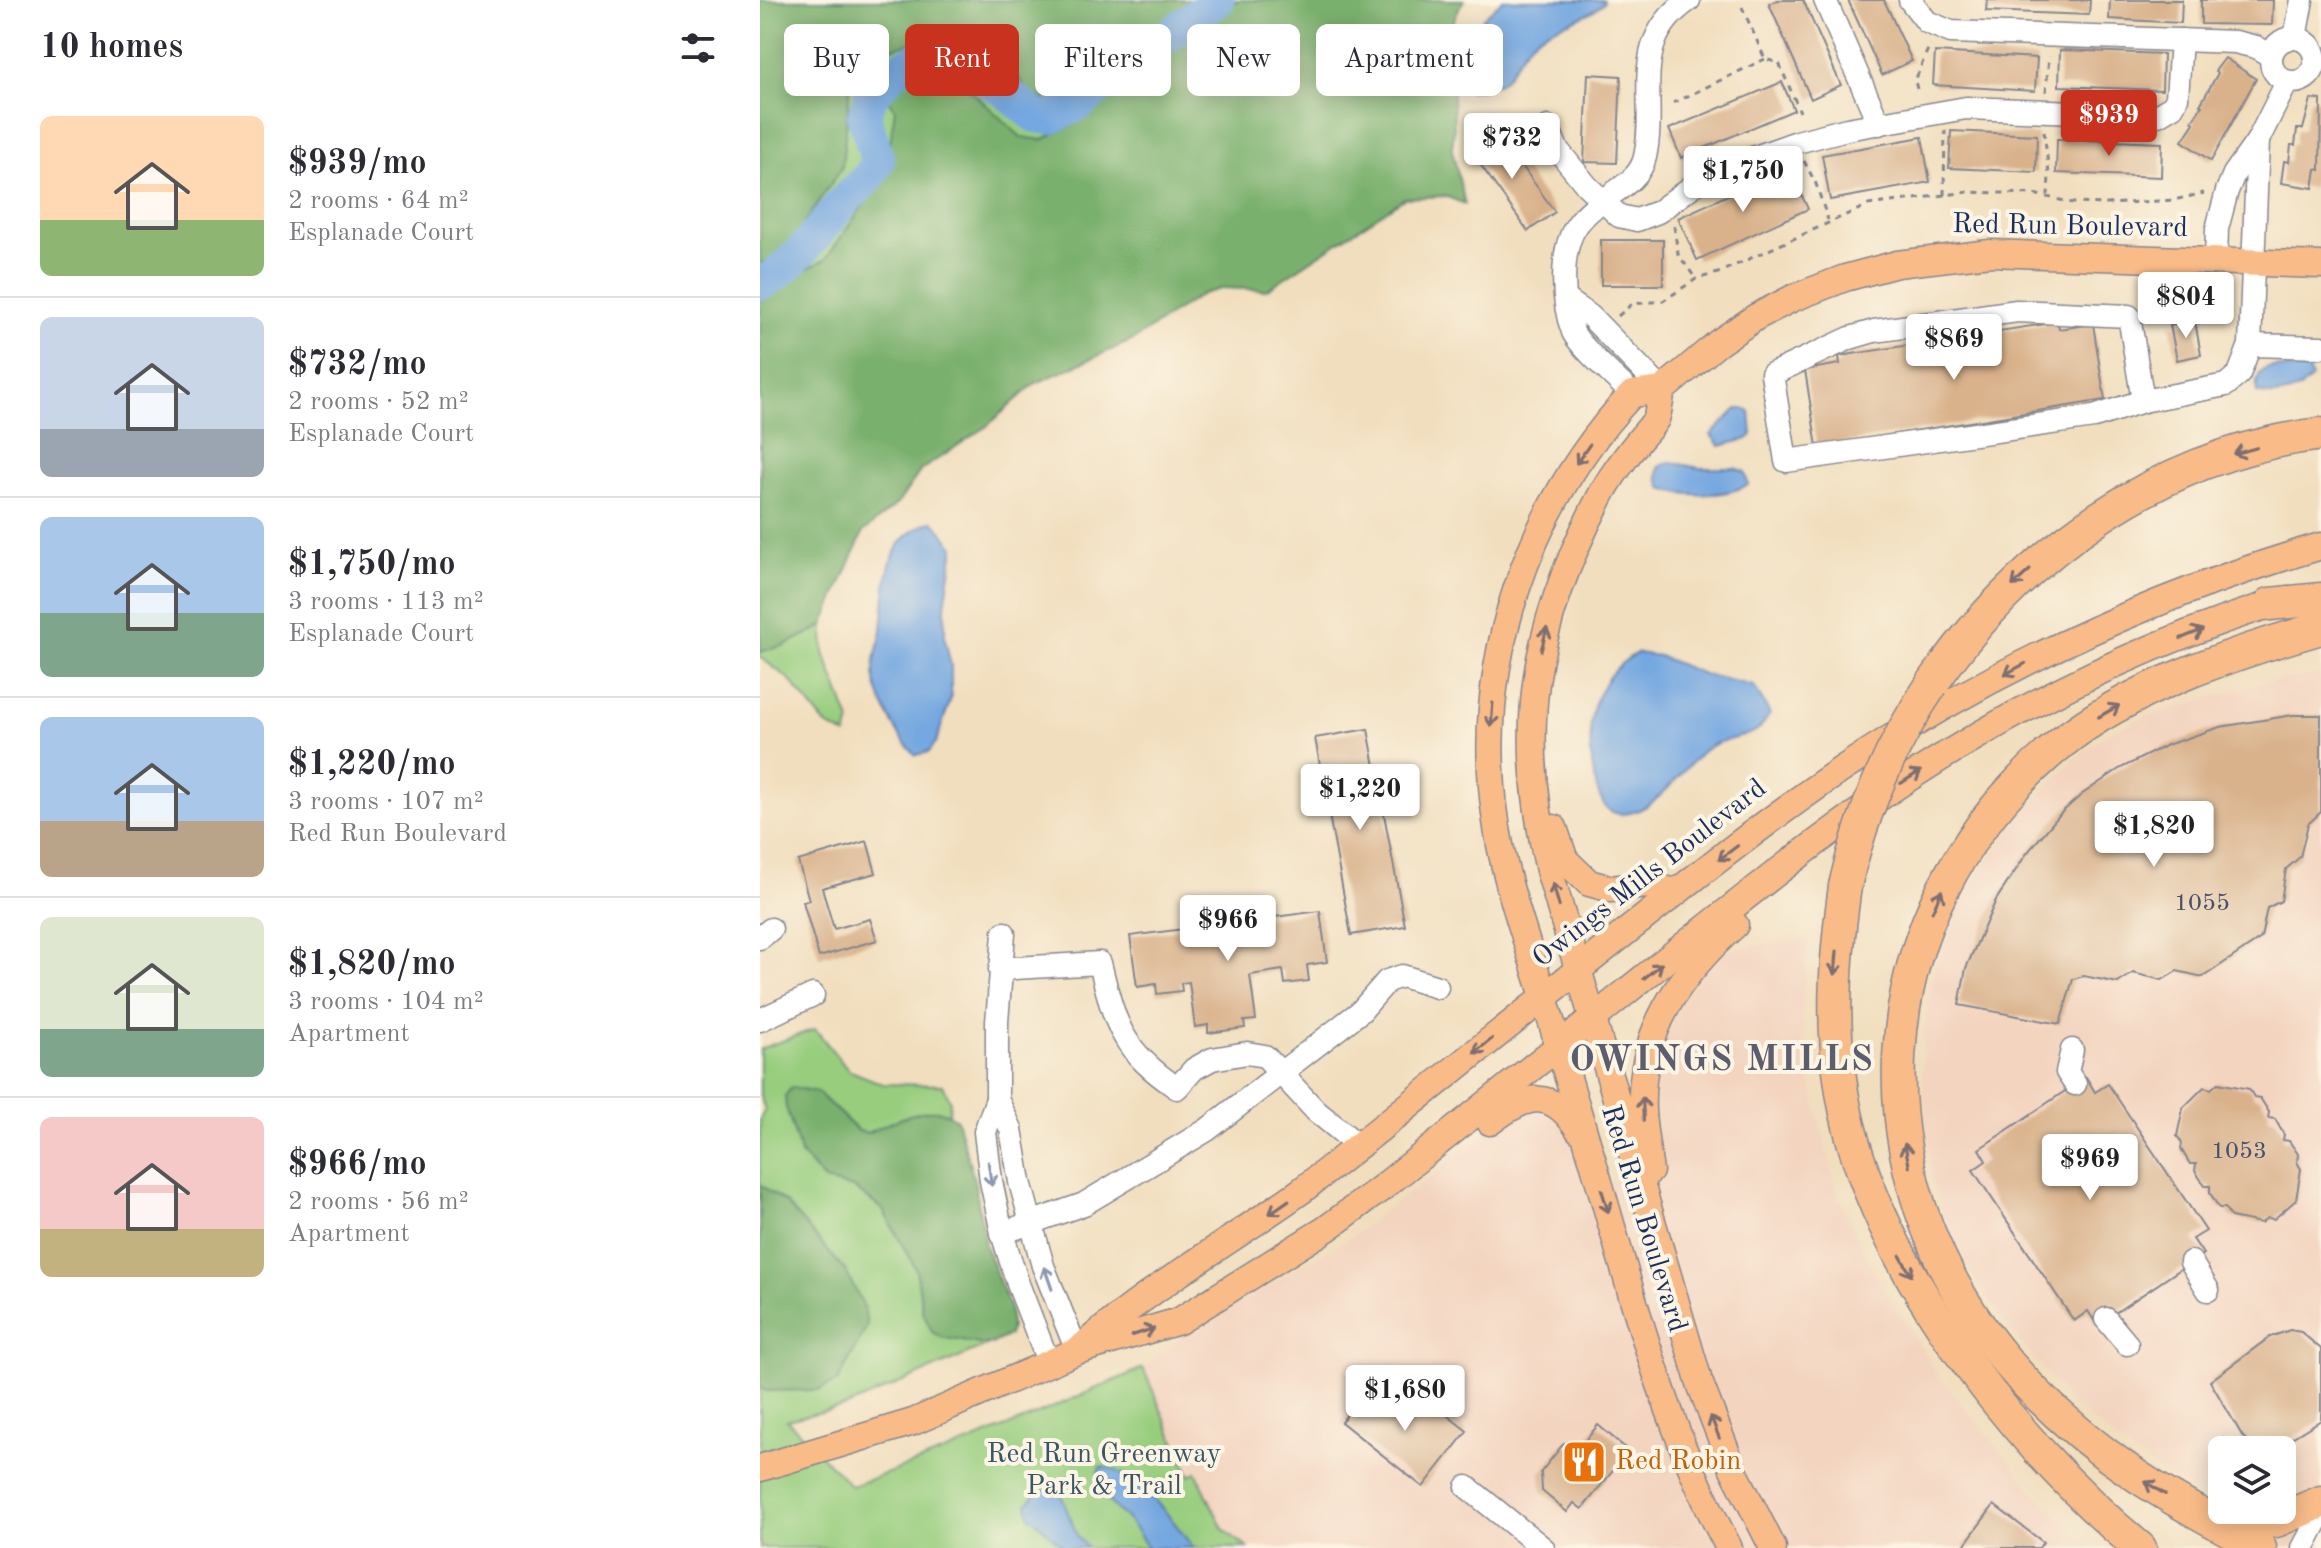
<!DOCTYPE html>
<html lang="en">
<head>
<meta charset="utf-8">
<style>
  body { margin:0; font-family:"Old Standard TT",serif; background:#f2f2f3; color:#2b2b33; height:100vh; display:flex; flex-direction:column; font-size:30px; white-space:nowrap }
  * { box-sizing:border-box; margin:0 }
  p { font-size:26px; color:#7c7c81 }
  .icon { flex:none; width:44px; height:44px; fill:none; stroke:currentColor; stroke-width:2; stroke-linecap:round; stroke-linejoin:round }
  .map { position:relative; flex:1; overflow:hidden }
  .panel { display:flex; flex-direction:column; background:#fff; width:760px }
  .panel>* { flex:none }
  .guide { position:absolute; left:24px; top:24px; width:760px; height:72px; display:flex; gap:16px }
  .tools { position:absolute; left:1448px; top:1436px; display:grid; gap:16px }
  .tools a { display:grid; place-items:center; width:88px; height:88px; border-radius:12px; background:#fff; box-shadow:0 4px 20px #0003; font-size:40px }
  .price { position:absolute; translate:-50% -68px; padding:0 18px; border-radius:8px; background:#fff; color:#222; font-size:26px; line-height:52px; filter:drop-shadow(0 2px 4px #0008) }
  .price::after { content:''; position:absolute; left:50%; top:48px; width:24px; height:18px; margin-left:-12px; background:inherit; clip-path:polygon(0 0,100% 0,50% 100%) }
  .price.selected { background:#c8321e; color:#fff }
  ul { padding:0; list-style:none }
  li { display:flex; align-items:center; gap:24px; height:200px; padding:0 40px }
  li+li { border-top:2px solid #e1e1e2 }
  li span { display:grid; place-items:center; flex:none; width:224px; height:160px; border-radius:12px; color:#555 }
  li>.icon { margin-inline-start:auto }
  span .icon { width:96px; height:96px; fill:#fffc; stroke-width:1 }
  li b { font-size:34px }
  h2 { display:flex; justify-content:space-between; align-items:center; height:96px; padding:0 40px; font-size:34px }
  .chip { padding:0 28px; border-radius:12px; background:#fff; box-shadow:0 4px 20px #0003; font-size:28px; line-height:72px }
  .chip.selected { background:#c8321e; color:#fff }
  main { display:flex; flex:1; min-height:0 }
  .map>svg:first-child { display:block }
</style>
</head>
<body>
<main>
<section class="panel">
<h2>10 homes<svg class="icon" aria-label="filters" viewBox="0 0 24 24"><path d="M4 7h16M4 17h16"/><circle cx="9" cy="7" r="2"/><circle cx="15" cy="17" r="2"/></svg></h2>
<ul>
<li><span style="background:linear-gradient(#ffd9b3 65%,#8fb573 0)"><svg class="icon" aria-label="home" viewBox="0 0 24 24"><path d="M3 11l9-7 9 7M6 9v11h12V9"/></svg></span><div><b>$939/mo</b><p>2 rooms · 64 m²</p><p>Esplanade Court</p></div></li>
<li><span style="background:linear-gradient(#c9d6e8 70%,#9aa5b1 0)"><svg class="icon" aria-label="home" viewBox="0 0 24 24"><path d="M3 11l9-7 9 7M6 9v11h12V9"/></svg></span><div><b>$732/mo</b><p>2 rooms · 52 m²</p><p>Esplanade Court</p></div></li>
<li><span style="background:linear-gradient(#a9c7e8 60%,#7fa58c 0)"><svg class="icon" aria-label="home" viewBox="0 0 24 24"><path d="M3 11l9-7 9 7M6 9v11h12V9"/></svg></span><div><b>$1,750/mo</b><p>3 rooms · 113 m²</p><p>Esplanade Court</p></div></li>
<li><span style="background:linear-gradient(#a9c7e8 65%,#b9a48a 0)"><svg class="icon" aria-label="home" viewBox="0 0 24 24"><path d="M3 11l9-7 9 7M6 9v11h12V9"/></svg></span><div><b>$1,220/mo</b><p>3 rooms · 107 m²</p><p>Red Run Boulevard</p></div></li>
<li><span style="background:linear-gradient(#dfe7d0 70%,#7fa58c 0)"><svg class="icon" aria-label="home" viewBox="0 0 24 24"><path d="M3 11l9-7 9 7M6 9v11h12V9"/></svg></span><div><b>$1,820/mo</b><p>3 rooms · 104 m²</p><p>Apartment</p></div></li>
<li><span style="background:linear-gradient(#f6c9c9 70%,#c2b280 0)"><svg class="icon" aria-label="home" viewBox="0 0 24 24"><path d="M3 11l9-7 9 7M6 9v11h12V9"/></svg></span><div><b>$966/mo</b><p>2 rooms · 56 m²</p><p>Apartment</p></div></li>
</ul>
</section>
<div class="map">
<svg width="1561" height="1548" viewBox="0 0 1561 1548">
  <rect width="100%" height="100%" fill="#fcf5e5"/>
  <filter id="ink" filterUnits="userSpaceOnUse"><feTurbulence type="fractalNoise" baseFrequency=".0125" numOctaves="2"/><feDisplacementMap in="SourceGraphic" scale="16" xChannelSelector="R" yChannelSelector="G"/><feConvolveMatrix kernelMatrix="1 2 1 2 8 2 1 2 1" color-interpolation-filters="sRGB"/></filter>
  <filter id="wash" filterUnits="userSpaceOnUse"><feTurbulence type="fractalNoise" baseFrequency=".006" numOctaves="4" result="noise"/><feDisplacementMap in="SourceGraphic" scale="32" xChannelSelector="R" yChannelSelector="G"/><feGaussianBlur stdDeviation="1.8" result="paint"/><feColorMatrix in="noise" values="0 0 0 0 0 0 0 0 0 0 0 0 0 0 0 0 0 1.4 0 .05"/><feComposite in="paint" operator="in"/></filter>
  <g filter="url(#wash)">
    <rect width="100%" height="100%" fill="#f1debe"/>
    <g fill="#f3d4bf">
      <path d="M1561 674V1548H1520L1540 1505 1522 1510V1450H1462V1507L1416 1481 1376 1455 1311 1404 1245 1323 1213 1276 1188 1227 1172 1181 1162 1073 1164 1032 1171 982 1186 936 1217 877 1252 828 1289 784 1321 753 1354 730 1389 715 1507 682Z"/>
      <path d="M1049 938 1042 1004 1046 1057 1055 1104 1077 1192 1108 1262 1179 1377 1280 1499 1330 1548H432L439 1494 383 1368 425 1335 591 1237 744 1119 769 1109 793 1115 809 1132 833 1193 897 1154 895 1075 902 1044 914 1014 957 951Z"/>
    </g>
    <g fill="#98cd7e" stroke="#5a7e6e" stroke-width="2">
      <path d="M0 0H690L0 362Z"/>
      <path d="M63 626 64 653 90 721 86 735 66 725 29 679 0 657V652L25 645Z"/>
      <path d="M55 1029 88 1070 123 1084 183 1085 190 1101 189 1113C160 1108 134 1122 107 1133L97 1130 57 1092 41 1154 65 1181 94 1188 123 1210 156 1269 163 1312 181 1337 231 1344 87 1406 27 1420 91 1486C191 1452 286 1411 383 1368L430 1476 436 1472 463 1529 488 1548H433L411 1519 432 1548H0V1388L6 1391 26 1203 0 1185V1119L5 1110 0 1095V1049Z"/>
    </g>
    <g fill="#7ab06d" stroke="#4a7066" stroke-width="2">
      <path d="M0 0H436L429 14C372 26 340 75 290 102L271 95 246 61 210 35 190 33 108 54 92 65 82 167 22 256 0 263Z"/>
      <path d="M478 0H704L695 16 691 36 694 129 692 149 705 204 685 196 645 198 506 290 464 288 442 294 373 340 274 384 227 426 161 470 138 503 103 532 63 626 25 645 0 652V292L65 260 126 173 135 109 123 92C146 74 154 67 184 66L261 137 282 140 322 120 452 23Z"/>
      <path d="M32 1087 57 1092 97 1130 107 1133C131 1123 174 1097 197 1120L215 1183 225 1245 249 1306 251 1326 249 1335 231 1344H219L181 1337 172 1332 163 1312 156 1269 123 1210 94 1188 65 1181 41 1154 26 1107 25 1096Z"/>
      <path d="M0 1185 26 1203 85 1270 104 1307 107 1326 78 1381 59 1390 6 1391 0 1388Z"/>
    </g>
    <g fill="#74a7e0" stroke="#486b9f" stroke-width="2">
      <path d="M743 0H844V2C824 22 791 23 771 42 746 69 755 87 709 91L705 87 709 51 723 18Z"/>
      <path d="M1513 367 1548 370 1552 378C1540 393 1515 398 1497 393 1495 379 1499 368 1513 367Z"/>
      <path d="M977 409H986L990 412 992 435 987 439 960 446 951 435Z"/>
      <path d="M909 462 940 468H975L985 472 988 485C963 497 928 497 902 488L898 478 899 467Z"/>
      <path d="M173 521 194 547 185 606V639L191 666V698L176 742 169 752 156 755C139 741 116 696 114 673 113 657 120 646 122 630 127 586 121 538 173 521Z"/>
      <path d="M877 653 899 656 943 674 994 686 1010 714C1007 718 1003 725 999 729 983 740 957 738 942 752 922 770 904 799 879 810 870 814 857 816 849 810 831 796 827 731 833 710 840 685 855 665 877 653Z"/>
      <path d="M340 1467C372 1466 416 1523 433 1548H388C382 1539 376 1529 369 1521 355 1507 330 1490 340 1467Z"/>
      <path d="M287 1489 300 1492 318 1538 328 1548H305L270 1516 267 1504 276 1494Z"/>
    </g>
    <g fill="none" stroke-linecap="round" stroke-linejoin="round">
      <path stroke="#74a7e0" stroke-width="34" d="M0 284C33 267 54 237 77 209 92 189 106 186 118 161L104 117 111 96 135 70 166 55 181 53 241 88 275 116 290 118 319 104 362 69 458 0"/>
    </g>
    <g id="blocks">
      <g fill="#d9b28c">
        <path d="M1018 0H1043L1081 85 1051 99 1009 4Z"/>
        <path d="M1088 0H1124L1152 61 1122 75Z"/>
        <path d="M1227 0H1330L1329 15 1226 11Z"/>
        <path d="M1350 0H1422L1421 23 1349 19Z"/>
        <path d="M1441 0H1513L1512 25 1441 24Z"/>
        <path d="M1300 50 1403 54 1402 90 1299 86Z"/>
        <path d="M1175 52 1277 58 1275 91 1173 85Z"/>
        <path d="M1465 58 1496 79 1451 161 1422 141 1434 123 1432 121 1442 106 1440 105 1458 73 1455 71Z"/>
        <path d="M828 74 861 76 857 163 824 162Z"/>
        <path d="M1022 82 1034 110 921 158 909 129Z"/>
        <path d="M1551 99 1561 100 1560 170 1556 169 1553 188 1521 183 1524 161 1529 162 1531 145H1535L1537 129H1543Z"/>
        <path d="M737 131 795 212 768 231 710 150Z"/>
        <path d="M1191 131 1277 135 1276 172 1189 168Z"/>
        <path d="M1162 137 1170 182 1070 200 1062 155Z"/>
        <path d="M1297 139 1402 143 1401 177 1296 173Z"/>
        <path d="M1029 167 1048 209 937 260 918 218Z"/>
        <rect x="841" y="240" width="62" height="45"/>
        <path d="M1435 321 1441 355 1417 360 1410 325Z"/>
        <path d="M1298 322 1299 329 1333 324 1345 400 1057 447 1045 370 1080 364 1079 356Z"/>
        <path d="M1533 715H1561V812L1548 824 1540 857 1526 869 1521 901 1507 908 1501 938 1443 977 1417 971 1402 980 1373 973 1358 983 1324 976 1313 979 1300 1024 1199 1005 1206 968 1236 900 1267 853 1301 813 1321 795 1359 769 1407 745 1460 727Z"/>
        <path d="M608 729 645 926 591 935 555 738Z"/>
        <path d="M107 841 116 873 62 888 74 929 110 919 117 940 59 957 43 902 49 900 38 861Z"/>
        <path d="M560 911 567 962 547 965 549 981 525 984 523 970 490 975 496 1020 484 1021 485 1028 448 1033V1025L435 1027 429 982 421 983 422 991 397 994 396 984 377 987 370 936Z"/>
        <path d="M1326 1077 1335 1092 1348 1084 1446 1231 1433 1239 1443 1254 1337 1325 1328 1311 1314 1321 1213 1170 1226 1161 1219 1149Z"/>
        <path d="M1458 1083 1489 1089 1494 1097 1500 1098 1509 1112 1508 1118 1515 1119 1524 1135 1523 1140 1529 1141 1538 1154 1537 1162 1541 1169 1536 1200 1514 1219 1507 1218 1501 1223 1471 1217 1465 1208H1459L1450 1193V1186H1445L1435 1171 1436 1164H1430L1421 1149 1422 1143 1417 1136 1423 1108 1444 1087 1451 1089Z"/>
        <path d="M1530 1330 1541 1332 1561 1349V1420L1517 1447H1495L1483 1437 1450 1381 1510 1337Z"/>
        <path d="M611 1385 649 1414 663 1396 707 1431 663 1487 581 1422Z"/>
        <path d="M838 1425 869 1451 822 1509 814 1503 807 1512 782 1491 781 1472 804 1443 816 1452Z"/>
        <path d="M1234 1505 1283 1542 1279 1548H1202Z"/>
      </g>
    </g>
  </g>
  <g filter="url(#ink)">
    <use href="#blocks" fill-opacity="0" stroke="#86868e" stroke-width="2"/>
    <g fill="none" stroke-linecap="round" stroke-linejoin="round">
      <g stroke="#86868e" stroke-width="25">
        <g id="minor">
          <path d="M1065 0 1119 124"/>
          <path d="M1150 0 1167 22 1191 32 1475 42 1496 47 1511 56"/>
          <circle cx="1533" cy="60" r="22"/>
          <path d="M1535 38 1542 0"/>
          <path d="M788 127 797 149 827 186 859 216 877 220 898 212 934 185 965 168 1037 142 1087 129 1206 108 1398 115 1413 106 1417 98 1421 40"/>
          <path d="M1456 261 1457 229 1467 191 1474 174 1498 140 1527 82"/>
          <path d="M806 299 831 317 902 390"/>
          <path d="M1257 311 1369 316 1383 401 1334 417 1026 461 1012 374 1090 338 1114 331Z"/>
          <path d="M1490 345 1561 347"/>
          <path d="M872 394C859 381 819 346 813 332 802 304 799 250 817 225 823 216 831 210 839 203 856 190 880 180 885 157 898 97 867 43 929 0"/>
          <path d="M1383 401 1466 385 1479 374 1490 345 1498 140"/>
          <path d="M244 933 237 1022V1099L251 1129 260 1182 283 1266 317 1351"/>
          <path d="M0 938 11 929"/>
          <path d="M240 969 340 963C355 1025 362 1051 417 1088L434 1069 452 1059 487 1053 505 1056 556 1111 599 1146"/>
          <path d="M0 1020 53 995"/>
          <path d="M1312 1050 1307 1072 1315 1084"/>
          <path d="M237 1099 225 1132 231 1181 242 1233 258 1284 289 1364"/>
          <path d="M242 1233 324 1204 447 1130 601 1011 627 981 642 976 677 987"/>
          <path d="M1431 1262 1448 1290"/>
          <path d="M1346 1319 1367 1344"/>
          <path d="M707 1487 783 1548"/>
          <path d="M1543 1548 1561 1514"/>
        </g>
      </g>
      <g stroke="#86868e" stroke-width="29">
        <g id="major">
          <path d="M902 390C900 399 899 411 896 419 892 426 885 433 880 439 865 458 850 477 839 499 772 628 756 728 789 870L939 1381 973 1469 1013 1548"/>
          <path d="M794 828 805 860 829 883 851 889 887 885 916 892"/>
          <path d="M730 1122C766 1094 791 1087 819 1130"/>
          <path d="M890 1171C887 1151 883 1131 882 1110 879 1032 919 975 975 925"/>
          <path d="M323 1346C391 1287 468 1243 541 1191 654 1103 764 1012 876 924 943 871 1010 818 1081 770 1228 672 1391 596 1561 546"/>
          <path d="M0 1468 153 1422 317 1351 419 1321 566 1229 623 1187C709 1118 796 1049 882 979 950 925 1017 870 1087 820 1221 725 1370 646 1528 599"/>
          <path d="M969 1548C905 1428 872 1294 834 1165 815 1103 798 1042 779 981 762 927 742 871 735 814 714 662 768 505 872 394L902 390 958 343 996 317 1033 298 1085 278 1137 264 1230 253 1561 265"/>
        </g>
      </g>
      <g stroke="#86868e" stroke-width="35">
        <g id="highway">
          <path d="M1510 604 1561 599"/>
          <path d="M1172 684C1261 553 1401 453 1561 434"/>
          <path d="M1085 886C1076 951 1071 1013 1080 1078 1101 1249 1250 1441 1380 1548"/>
          <path d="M1463 1526 1516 1521 1561 1502"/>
          <path d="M1500 1548C1457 1522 1412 1501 1371 1472 1334 1447 1298 1416 1267 1384 1086 1193 1096 912 1300 744 1368 688 1477 652 1561 628"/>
        </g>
      </g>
      <g stroke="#86868e" stroke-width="3" stroke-dasharray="6 6" stroke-linecap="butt">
        <path d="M982 7 1005 59 1019 63 1040 112"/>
        <path d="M1157 89 1155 81 1170 44"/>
        <path d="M1286 92 1289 56"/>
        <path d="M913 103 1005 59"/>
        <path d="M1284 131 1289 174 1288 195"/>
        <path d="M1044 161 1056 184 1068 220"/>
        <path d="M1184 195 1185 130"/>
        <path d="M914 226 918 254 936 279"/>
        <path d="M858 316 872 304 903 301 936 279 958 273 1108 205 1208 192 1274 194 1313 203 1347 204 1414 200 1444 193"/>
      </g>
      <use href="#minor" stroke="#fff" stroke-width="22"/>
      <use href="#major" stroke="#f9bc89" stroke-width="26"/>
      <use href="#highway" stroke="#f9bc89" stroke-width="32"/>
      <g stroke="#86868e" stroke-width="35" stroke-linecap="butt">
        <path id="highway-bridge" d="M1085 886C1102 812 1130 746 1172 684"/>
      </g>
      <use href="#highway-bridge" stroke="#f9bc89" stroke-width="32"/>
    </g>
    <defs><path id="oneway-shaft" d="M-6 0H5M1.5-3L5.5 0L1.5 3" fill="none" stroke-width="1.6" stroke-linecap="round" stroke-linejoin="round" transform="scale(2)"/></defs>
    <g stroke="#7f6e71">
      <use href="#oneway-shaft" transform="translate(1485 451) rotate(164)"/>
      <use href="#oneway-shaft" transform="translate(823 454) rotate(125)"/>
      <use href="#oneway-shaft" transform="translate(1261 578) rotate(138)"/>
      <use href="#oneway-shaft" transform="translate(1432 634) rotate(-22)"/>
      <use href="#oneway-shaft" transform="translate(784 639) rotate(-76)"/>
      <use href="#oneway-shaft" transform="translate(1255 669) rotate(152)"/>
      <use href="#oneway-shaft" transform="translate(1349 711) rotate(-30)"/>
      <use href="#oneway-shaft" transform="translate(732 715) rotate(94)"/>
      <use href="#oneway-shaft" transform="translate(1151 777) rotate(-32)"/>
      <use href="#oneway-shaft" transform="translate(968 853) rotate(143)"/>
      <use href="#oneway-shaft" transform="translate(796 895) rotate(-106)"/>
      <use href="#oneway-shaft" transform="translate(1177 901) rotate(-66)"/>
      <use href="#oneway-shaft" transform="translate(1076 963) rotate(95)"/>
      <use href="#oneway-shaft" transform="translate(893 971) rotate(-39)"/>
      <use href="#oneway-shaft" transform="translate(723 1046) rotate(141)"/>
      <use href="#oneway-shaft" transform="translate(883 1109) rotate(-92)"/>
      <use href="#oneway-shaft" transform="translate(1147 1155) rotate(-101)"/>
      <use href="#oneway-shaft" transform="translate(845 1201) rotate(73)"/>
      <use href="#oneway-shaft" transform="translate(519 1207) rotate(145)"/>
      <use href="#oneway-shaft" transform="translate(1146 1266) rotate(61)"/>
      <use href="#oneway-shaft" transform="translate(383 1332) rotate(-17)"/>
      <use href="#oneway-shaft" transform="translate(955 1427) rotate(-111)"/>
      <use href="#oneway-shaft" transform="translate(1395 1488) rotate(-148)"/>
    </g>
    <g stroke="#8d97ae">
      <use href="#oneway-shaft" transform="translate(230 1174) rotate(82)"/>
      <use href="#oneway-shaft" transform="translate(288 1278) rotate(-109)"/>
    </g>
  </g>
  <defs>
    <g id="restaurant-square" transform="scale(2.3)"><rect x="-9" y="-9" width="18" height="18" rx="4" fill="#e8710a" stroke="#fcf5e5"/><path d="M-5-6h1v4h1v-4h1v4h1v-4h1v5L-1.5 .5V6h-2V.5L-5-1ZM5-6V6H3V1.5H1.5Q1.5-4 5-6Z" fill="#fff"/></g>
  </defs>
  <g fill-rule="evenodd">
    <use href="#restaurant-square" x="824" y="1462"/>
  </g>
  <g text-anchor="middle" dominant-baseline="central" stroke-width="8" stroke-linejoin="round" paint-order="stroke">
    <g font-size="24" fill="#4a506a">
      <text x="1442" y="904">1055</text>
      <text x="1479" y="1152">1053</text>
    </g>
    <g font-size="28" fill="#1b2f5e" stroke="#fcf5e5">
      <text transform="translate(1310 227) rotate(1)">Red Run Boulevard</text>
      <text transform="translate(890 874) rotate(-38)">Owings Mills Boulevard</text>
      <text transform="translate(883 1219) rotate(73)">Red Run Boulevard</text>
    </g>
    <g font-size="28" fill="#3a5666" stroke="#fcf5e5">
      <text x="344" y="1455">Red Run Greenway<tspan x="344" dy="32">Park &amp; Trail</tspan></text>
    </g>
    <g font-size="28" fill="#c56008" stroke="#fcf5e5" text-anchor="start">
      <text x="855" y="1462">Red Robin</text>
    </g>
    <g font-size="36" font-weight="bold" letter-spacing="2" fill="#5e5d6e" stroke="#fcf5e5">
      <text x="962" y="1061">OWINGS MILLS</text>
    </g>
  </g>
</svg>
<div class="tools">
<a><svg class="icon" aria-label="layers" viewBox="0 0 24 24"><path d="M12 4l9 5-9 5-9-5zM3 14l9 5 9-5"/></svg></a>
</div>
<b class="price selected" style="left:1349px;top:158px">$939</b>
<b class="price" style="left:752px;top:181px">$732</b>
<b class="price" style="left:983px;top:214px">$1,750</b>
<b class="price" style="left:1426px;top:340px">$804</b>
<b class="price" style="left:1194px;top:382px">$869</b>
<b class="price" style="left:600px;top:832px">$1,220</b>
<b class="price" style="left:1394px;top:869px">$1,820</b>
<b class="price" style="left:468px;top:963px">$966</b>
<b class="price" style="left:1330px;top:1202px">$969</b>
<b class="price" style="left:645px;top:1433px">$1,680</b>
<div class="guide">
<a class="chip">Buy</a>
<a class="chip selected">Rent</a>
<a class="chip">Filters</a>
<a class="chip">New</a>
<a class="chip">Apartment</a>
</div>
</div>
</main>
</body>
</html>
